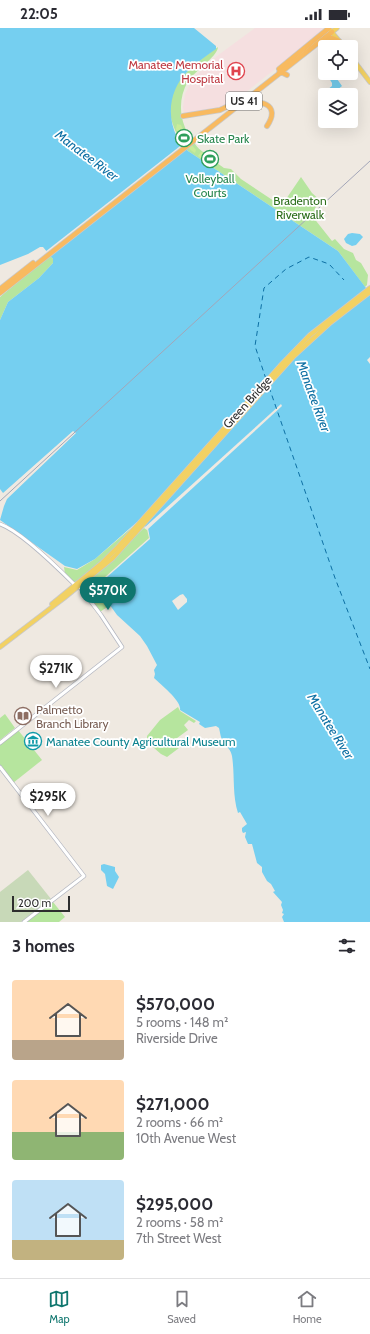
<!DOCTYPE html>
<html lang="en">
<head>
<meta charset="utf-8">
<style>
  body { margin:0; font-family:Cabin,sans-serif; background:#f7f7f7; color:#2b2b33; height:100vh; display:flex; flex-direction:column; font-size:15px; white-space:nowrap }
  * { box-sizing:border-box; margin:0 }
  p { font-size:13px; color:#7c7c81 }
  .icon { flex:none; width:22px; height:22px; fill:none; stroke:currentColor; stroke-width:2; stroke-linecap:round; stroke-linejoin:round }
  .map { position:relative; height:894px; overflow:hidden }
  .details { display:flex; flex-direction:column; background:#fff; flex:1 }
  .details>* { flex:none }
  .tools { position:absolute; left:318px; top:12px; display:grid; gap:8px }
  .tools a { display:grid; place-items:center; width:40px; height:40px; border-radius:4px; background:#fff; box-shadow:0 4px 16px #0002; font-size:20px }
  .scale { position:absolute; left:12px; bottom:10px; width:58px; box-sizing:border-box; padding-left:4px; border:2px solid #2e2e2e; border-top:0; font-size:11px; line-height:14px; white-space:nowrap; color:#2e2e2e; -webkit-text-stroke:3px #fff; paint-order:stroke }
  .price { position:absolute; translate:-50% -34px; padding:0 9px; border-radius:14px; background:#fff; color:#222; font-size:13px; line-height:26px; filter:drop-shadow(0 1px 2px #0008) }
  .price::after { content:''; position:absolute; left:50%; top:24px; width:12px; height:9px; margin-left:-6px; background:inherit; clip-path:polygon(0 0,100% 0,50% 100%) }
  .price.selected { background:#0f766e; color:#fff }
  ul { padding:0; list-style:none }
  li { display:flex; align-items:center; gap:12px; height:100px; padding:0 12px }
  li span { display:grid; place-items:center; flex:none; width:112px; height:80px; border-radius:4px; color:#555 }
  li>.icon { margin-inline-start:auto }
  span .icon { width:48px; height:48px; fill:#fffc; stroke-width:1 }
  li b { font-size:17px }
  h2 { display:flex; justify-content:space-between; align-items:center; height:48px; padding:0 12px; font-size:17px }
  .status { display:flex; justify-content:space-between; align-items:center; height:28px; padding:0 20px; background:#fff; direction:ltr }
  .status svg { height:11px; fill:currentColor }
  .dock { display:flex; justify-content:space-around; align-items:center; height:56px; border-top:1px solid #e1e1e2; background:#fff; font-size:11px; color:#7c7c81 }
  .dock a { display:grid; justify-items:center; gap:2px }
  .dock .selected { color:#0f766e }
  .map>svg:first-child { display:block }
</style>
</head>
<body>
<div class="status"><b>22:05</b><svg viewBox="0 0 49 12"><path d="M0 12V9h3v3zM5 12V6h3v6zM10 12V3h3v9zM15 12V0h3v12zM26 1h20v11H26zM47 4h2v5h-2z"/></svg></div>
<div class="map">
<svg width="370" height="894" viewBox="0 0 370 894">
  <rect width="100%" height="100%" fill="#efe9e1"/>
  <path fill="#f5dfe0" d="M255 0H323L320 5 288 31 231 76 223 81 184 86 183 79 185 66 194 49 217 28Z"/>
  <g fill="#b6e59e">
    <path d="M218 19C217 29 195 43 188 53 176 74 180 98 195 116 200 123 206 127 215 127L218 132 217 135 224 140 231 141 241 151 280 177H282L301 149 312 165 322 174 315 180 313 189 332 213 335 211 344 221 353 225 356 232 361 235 368 247 367 257 365 259 338 223 188 123C168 98 161 70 186 45 195 35 207 27 218 19Z"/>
    <path d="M50 227 53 231V235L39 250 8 274 0 292V269Z"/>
    <path d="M136 496 137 497 109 527 75 556 65 546 64 539 77 542 95 531Z"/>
    <path d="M145 499 147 501 149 510 105 549 100 563 110 577 100 584 83 559V557Z"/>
    <path d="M178 679 180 683 196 693 194 695 189 692 184 697 188 702 173 713 179 720 167 729 161 726 147 714V708L160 692Z"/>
    <path d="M5 686 15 700 0 712V690Z"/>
    <path d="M18 702 42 732 13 755 0 738V716Z"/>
    <path d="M53 874 65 889 59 894H26Z"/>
  </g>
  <path fill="#c8d9b8" d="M28 842 51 871 21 894H0V864Z"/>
  <g fill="#c9ec9a">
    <path d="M177 96 181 97 186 110 196 122 195 125C187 120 179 110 176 101Z"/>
    <path d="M201 124 215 130 217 134 213 138 198 128Z"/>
  </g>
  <g fill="#75cff0">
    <path d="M0 0H194L216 18V21C206 28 196 35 187 44 170 61 166 87 177 109 180 114 184 119 188 123L338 223 366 260 370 267V329L367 332 370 336V894H284L282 889 284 886 282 885 283 882 281 877 282 874 273 864 275 863 271 856 267 853 262 844V839L257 835 252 816H248L245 809 246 804 243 805 242 803V800L247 796 240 784 238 785C232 766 235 747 232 728 231 722 227 719 224 715 221 712 220 704 219 700L216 698 205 700 199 696 200 694 180 682C182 673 161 657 154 650L155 646 154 642 157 637 147 618 140 608 117 587 102 566 103 556 107 549 150 511 148 500 137 494 95 531 77 541 65 538 0 492 4 478 7 471 76 405 73 403 3 465 0 461V292L8 274 39 250 53 235V231L43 219H40L28 226 0 237Z"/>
    <path d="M333 47 335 48 342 58 331 67 327 62 332 58V55L329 50Z"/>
    <path d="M352 205 360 206 363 209 356 217 352 218 346 215 344 211 348 206Z"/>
    <path d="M104 836 115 839V843L119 849 113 861 107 858 105 846 101 842V837Z"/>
  </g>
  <g fill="#efe9e1">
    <path d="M184 115 187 119 48 229 45 224Z"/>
    <path d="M281 376 282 378 147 502 144 500Z"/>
    <path d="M183 566 187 571V574L178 582 172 573 180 567Z"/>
  </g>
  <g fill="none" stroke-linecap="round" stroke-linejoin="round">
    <g stroke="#0d6fa3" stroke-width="1" stroke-dasharray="5 4" stroke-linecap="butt">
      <path d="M266 351 255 318 264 260 286 241 309 229 329 236 344 252"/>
      <path d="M269 359 335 550 370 641"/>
    </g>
    <g stroke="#b4b7c1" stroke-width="4.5">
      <g id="tertiary">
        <path d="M0 496C20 503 59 541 75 557"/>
        <path d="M0 715 122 619 101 587 79 558"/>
        <path d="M0 739 84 848 24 894"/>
      </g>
    </g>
    <g stroke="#c9c9c9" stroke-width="5.5">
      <g id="primary">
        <path d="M330 2 344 19"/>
        <path d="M332 4 337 0"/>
        <path d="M351 29 370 54"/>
        <path d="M52 576 102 535 117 520 280 338 310 307 370 260"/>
        <path d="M0 619 64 570 113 530 294 328 330 295 370 264"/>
      </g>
    </g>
    <g stroke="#c9c9c9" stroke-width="6">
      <g id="trunk">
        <path d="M325 10H332L339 13"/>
        <path d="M279 41 329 0"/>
        <path d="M279 45H283L287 47"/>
        <path d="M241 77C259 70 282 76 267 98"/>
        <path d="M183 88 220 82 241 72"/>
        <path d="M0 261 33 235"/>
        <path d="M0 265 332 4"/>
      </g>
    </g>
    <use href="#tertiary" stroke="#fff" stroke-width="3"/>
    <use href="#primary" stroke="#f2d163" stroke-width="4"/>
    <use href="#trunk" stroke="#f8ba60" stroke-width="4.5"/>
    <path stroke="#a3a6b8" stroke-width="1" d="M0 473 370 133"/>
  </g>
  <defs>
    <g id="hospital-ring" transform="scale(0.9)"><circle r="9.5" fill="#fff" stroke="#e0444e" stroke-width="1.5"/><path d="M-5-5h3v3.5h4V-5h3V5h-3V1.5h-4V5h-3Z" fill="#e0444e"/></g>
    <g id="stadium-ring" transform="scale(0.9)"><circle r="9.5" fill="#fff" stroke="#2e9e5b" stroke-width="1.5"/><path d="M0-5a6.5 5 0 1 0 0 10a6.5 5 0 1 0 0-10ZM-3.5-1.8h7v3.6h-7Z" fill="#2e9e5b"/></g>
    <g id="library-ring" transform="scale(0.9)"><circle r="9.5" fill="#fff" stroke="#8d6e63" stroke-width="1.5"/><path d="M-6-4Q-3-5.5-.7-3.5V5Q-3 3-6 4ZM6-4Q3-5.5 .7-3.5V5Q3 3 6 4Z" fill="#8d6e63"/></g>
    <g id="museum-ring" transform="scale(0.9)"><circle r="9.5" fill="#fff" stroke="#0f9aa8" stroke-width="1.5"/><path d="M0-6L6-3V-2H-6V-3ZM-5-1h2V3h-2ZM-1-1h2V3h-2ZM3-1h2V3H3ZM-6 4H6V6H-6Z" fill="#0f9aa8"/></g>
  </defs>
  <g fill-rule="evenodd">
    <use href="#hospital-ring" x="236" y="43"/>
    <use href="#stadium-ring" x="184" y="110"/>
    <use href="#stadium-ring" x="210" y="131"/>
    <use href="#library-ring" x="23" y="688"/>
    <use href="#museum-ring" x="33" y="713"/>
  </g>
  <g text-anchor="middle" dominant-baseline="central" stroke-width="3.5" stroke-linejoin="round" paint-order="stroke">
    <rect fill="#fff" stroke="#6d6d6d" stroke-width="1" x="226" y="64" width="36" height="18" rx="3"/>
    <g font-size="11" font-weight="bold" fill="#2e2e2e">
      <text x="244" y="73">US 41</text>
    </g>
    <g font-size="12" fill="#be3a42" stroke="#fff" text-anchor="end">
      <text x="223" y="36">Manatee Memorial<tspan x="223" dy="14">Hospital</tspan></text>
    </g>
    <g font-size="12" fill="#27864d" stroke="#fff" text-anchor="start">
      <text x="197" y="110">Skate Park</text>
      <text x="210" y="150" text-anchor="middle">Volleyball<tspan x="210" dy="14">Courts</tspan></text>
    </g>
    <g font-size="12" fill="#2c6e1b" stroke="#fff">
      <text x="300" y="172">Bradenton<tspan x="300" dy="14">Riverwalk</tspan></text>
    </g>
    <g font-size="12" fill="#2e2e2e" stroke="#fff">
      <text transform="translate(247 374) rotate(-48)">Green Bridge</text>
    </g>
    <g font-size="12" fill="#785e54" stroke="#fff" text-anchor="start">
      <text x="36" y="681">Palmetto<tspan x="36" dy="14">Branch Library</tspan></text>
    </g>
    <g font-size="12" fill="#0d838f" stroke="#fff" text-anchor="start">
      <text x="46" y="713">Manatee County Agricultural Museum</text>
    </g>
    <g font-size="13" font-style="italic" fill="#0d6fa3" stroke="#fff">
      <text transform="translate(87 127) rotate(37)">Manatee River</text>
      <text transform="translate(314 368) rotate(70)">Manatee River</text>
      <text transform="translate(331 698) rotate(58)">Manatee River</text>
    </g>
  </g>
</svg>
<div class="tools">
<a><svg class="icon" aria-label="locate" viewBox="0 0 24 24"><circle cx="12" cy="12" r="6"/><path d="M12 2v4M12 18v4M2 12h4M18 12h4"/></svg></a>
<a><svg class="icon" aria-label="layers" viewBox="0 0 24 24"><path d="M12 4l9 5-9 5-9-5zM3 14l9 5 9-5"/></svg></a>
</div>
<div class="scale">200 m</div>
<b class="price selected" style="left:108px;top:583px">$570K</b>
<b class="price" style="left:56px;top:661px">$271K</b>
<b class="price" style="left:48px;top:789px">$295K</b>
</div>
<section class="details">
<h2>3 homes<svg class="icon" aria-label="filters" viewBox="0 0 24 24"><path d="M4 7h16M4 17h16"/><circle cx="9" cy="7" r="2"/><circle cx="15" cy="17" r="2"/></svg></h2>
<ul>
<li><span style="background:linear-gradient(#ffd9b3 75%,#b9a48a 0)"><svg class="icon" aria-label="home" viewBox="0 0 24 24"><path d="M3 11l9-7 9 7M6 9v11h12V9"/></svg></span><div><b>$570,000</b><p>5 rooms · 148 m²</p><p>Riverside Drive</p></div></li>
<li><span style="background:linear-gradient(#ffd9b3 65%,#8fb573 0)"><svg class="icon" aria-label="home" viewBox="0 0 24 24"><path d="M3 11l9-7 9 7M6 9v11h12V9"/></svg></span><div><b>$271,000</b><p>2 rooms · 66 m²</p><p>10th Avenue West</p></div></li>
<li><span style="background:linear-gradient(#bfe0f5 75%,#c2b280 0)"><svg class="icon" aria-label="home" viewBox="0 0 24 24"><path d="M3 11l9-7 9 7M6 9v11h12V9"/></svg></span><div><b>$295,000</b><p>2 rooms · 58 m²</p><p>7th Street West</p></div></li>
</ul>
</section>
<nav class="dock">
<a class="selected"><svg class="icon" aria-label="map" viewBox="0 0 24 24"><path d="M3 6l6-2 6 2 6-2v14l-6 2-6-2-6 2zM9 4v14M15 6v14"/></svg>Map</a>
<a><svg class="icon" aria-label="saved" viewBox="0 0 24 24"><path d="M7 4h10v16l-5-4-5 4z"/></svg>Saved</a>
<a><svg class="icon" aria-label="home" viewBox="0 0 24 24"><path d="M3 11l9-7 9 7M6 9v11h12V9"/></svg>Home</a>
</nav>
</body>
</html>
